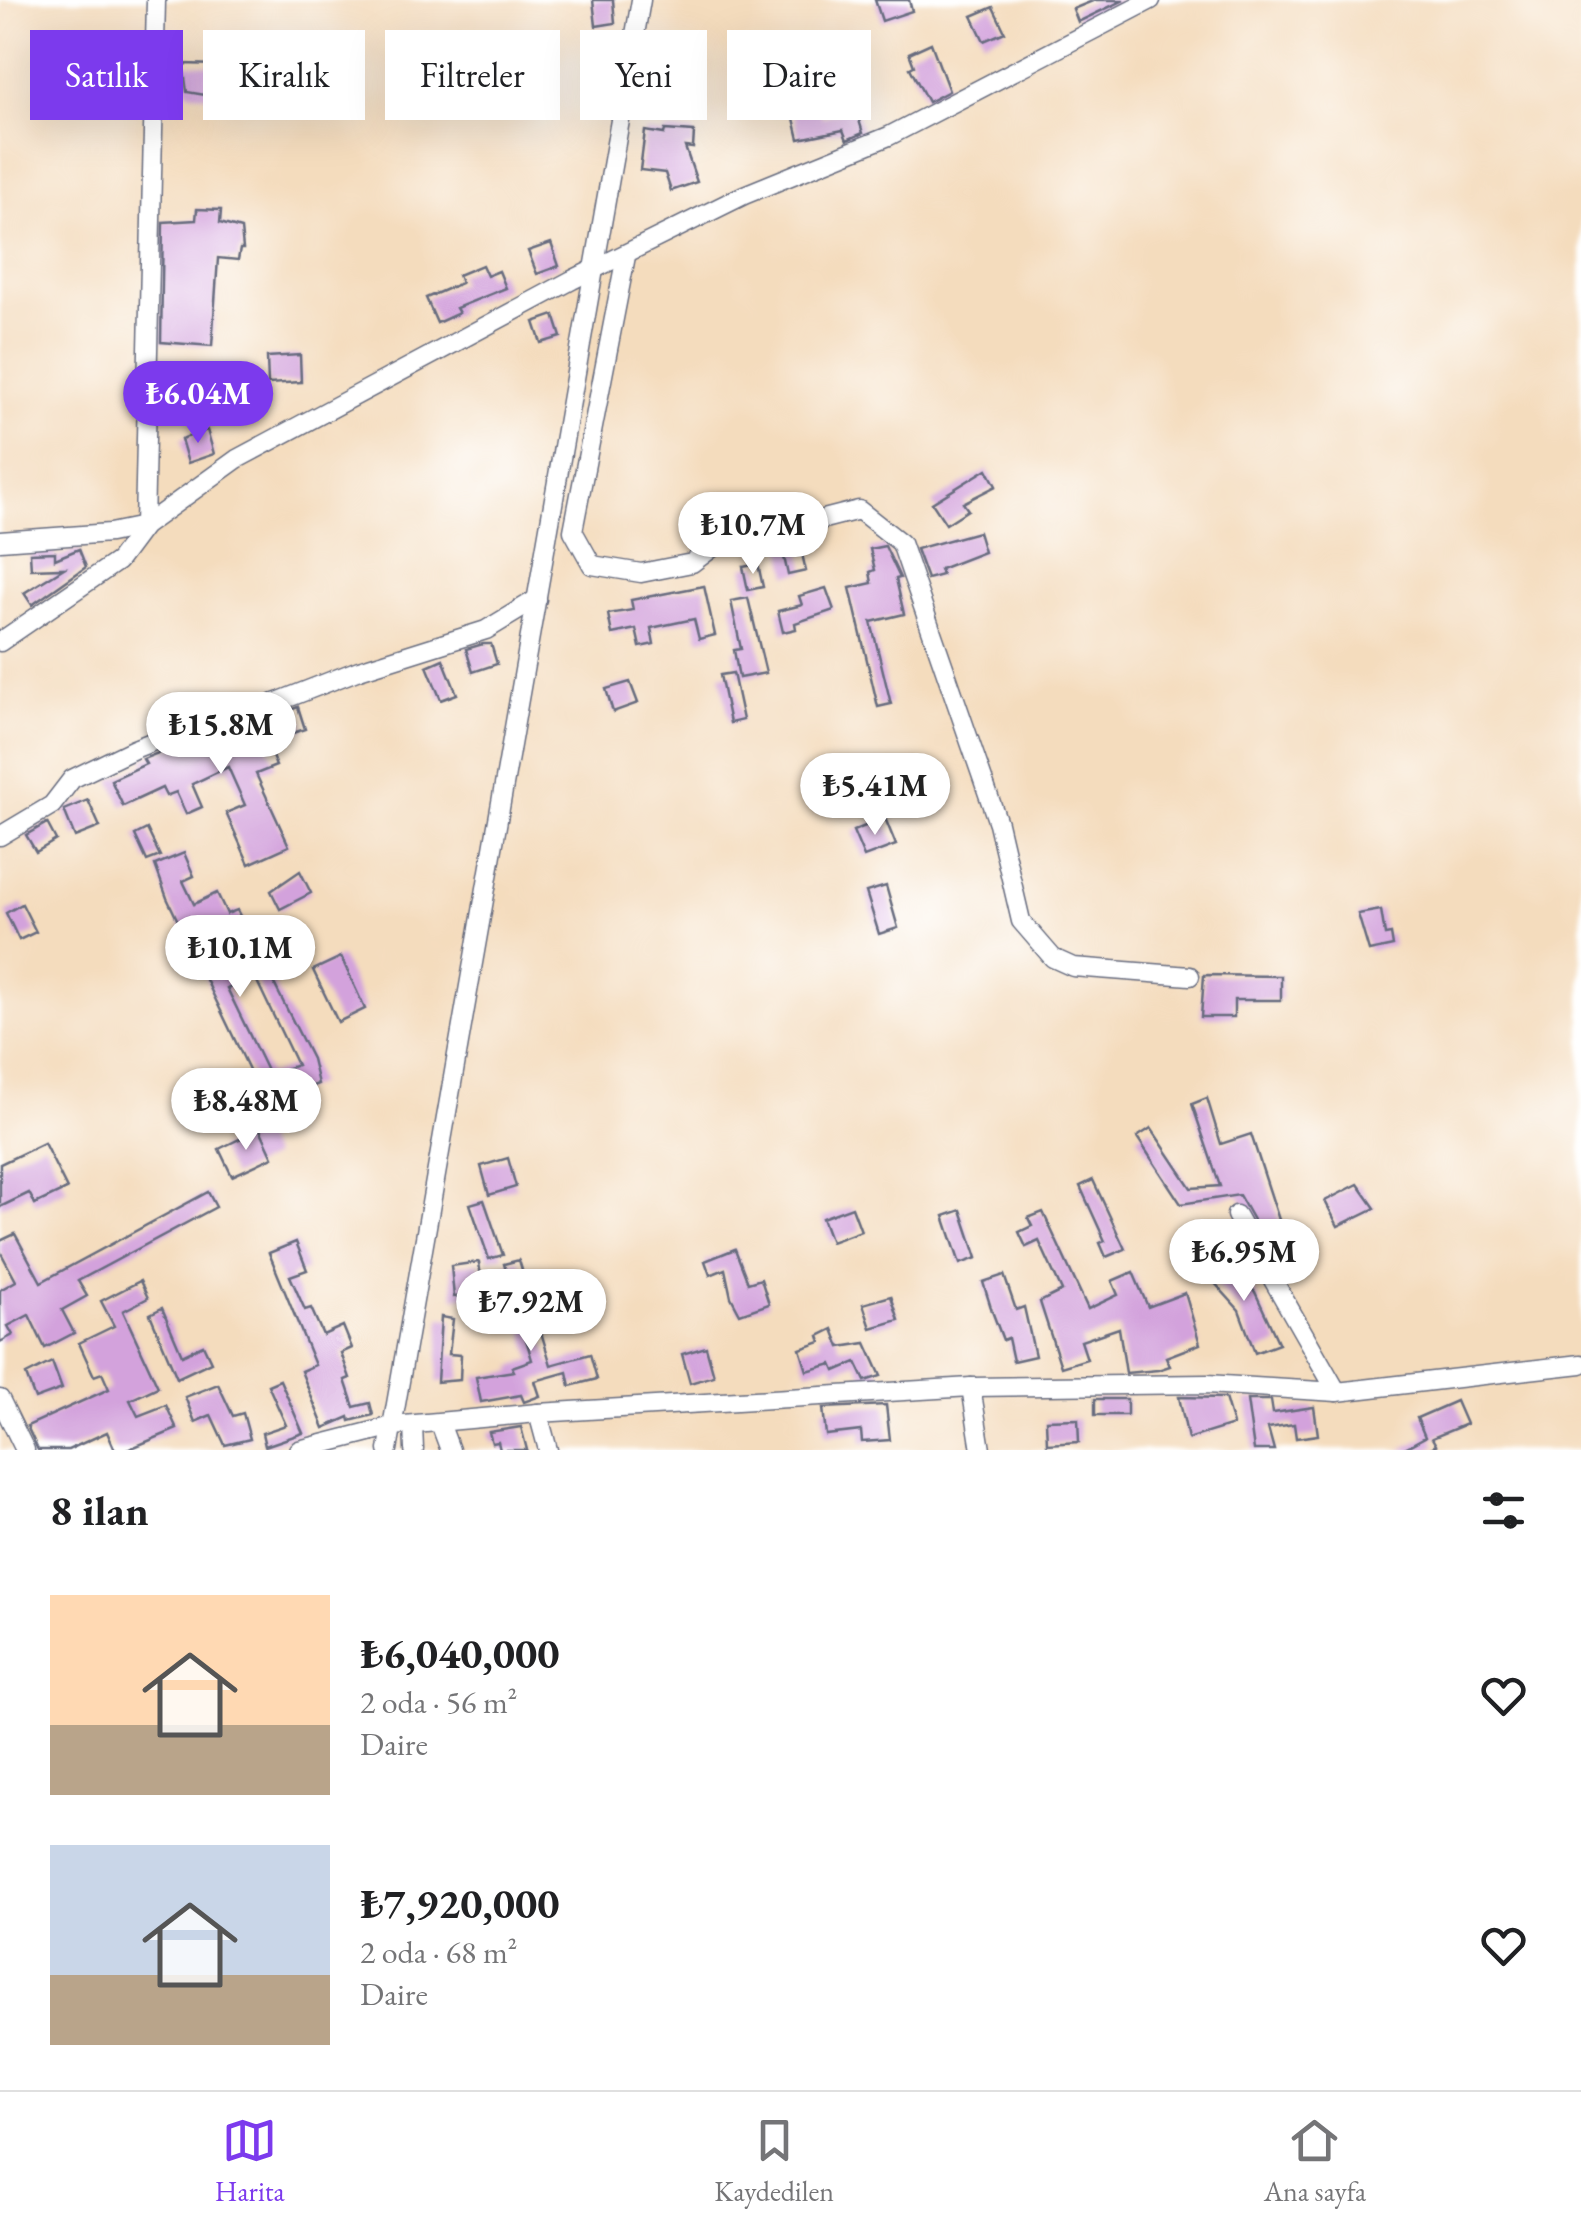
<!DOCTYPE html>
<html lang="tr">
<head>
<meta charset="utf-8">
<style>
  body { margin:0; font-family:"EB Garamond",serif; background:#f2f2f2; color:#202124; height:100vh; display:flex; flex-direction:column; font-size:38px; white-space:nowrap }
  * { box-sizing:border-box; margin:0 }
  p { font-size:32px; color:#757577 }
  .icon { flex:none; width:55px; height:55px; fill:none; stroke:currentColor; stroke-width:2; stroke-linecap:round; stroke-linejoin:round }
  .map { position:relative; height:1450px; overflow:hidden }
  .sheet { display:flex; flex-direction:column; background:#fff; flex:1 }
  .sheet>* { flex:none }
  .banner { position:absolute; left:30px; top:30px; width:1000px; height:90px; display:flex; gap:20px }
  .price { position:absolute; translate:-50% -85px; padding:0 22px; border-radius:35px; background:#fff; color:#222; font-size:32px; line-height:65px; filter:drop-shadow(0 2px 5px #0008) }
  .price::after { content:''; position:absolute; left:50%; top:60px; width:30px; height:22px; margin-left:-15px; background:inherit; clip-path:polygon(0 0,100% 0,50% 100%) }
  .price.selected { background:#7c3aed; color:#fff }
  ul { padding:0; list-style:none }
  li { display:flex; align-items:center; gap:30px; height:250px; padding:0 50px }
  li span { display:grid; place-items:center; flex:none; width:280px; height:200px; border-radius:0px; color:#555 }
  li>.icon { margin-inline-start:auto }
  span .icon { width:120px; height:120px; fill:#fffc; stroke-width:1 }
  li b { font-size:42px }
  h2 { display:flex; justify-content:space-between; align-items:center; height:120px; padding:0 50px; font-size:42px }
  .chip { padding:0 35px; border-radius:0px; background:#fff; box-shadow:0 10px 40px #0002; font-size:35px; line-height:90px }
  .chip.selected { background:#7c3aed; color:#fff }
  .dock { display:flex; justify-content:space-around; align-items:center; height:140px; border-top:2px solid #e0e0e0; background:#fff; font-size:28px; color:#757577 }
  .dock a { display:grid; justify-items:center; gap:5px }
  .dock .selected { color:#7c3aed }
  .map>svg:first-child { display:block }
</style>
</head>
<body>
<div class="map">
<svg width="1581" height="1450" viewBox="0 0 1581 1450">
  <rect width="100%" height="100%" fill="#fff"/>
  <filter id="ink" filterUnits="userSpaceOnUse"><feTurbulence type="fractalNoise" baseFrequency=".01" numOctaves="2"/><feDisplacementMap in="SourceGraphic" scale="20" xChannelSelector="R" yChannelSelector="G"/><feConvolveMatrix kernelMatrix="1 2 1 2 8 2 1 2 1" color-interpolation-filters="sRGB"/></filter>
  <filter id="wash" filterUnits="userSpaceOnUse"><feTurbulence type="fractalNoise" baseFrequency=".0048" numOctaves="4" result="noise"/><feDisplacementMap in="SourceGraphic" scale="40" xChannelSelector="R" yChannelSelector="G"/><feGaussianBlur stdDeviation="2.25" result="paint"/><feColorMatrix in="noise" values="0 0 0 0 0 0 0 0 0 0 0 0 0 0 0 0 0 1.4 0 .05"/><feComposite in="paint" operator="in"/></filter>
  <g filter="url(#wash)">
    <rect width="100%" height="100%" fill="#f4dcbd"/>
    <g id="blocks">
      <g fill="#d3a2dc" fill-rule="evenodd">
        <path d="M593 0H613L615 23 596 26Z"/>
        <path d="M875 0H909L912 11 882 21Z"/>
        <path d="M1095 0H1124L1078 22 1073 9Z"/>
        <path d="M993 7 1005 32 984 41 972 16Z"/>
        <path d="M931 43 949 91 928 102 910 68 914 66 909 53Z"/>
        <path d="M534 54 558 56 555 83 519 79 516 88 492 80 501 56 532 68Z"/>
        <path d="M590 57H613V75L591 76Z"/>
        <path d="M183 64 218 65 217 97 187 92Z"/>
        <path d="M819 104 822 117 855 107 863 133 847 140 843 130 799 139 792 110Z"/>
        <path d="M665 130 694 132 693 148 685 147 697 182 671 191 665 173 640 170 645 131 664 134Z"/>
        <path d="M197 209 221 210 220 223 241 229 243 249H240L238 260 218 258 212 346 161 342 163 222 196 220Z"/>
        <path d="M551 243 559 266 537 274 528 251Z"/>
        <path d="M482 265 487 276 499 271 506 288 456 308 459 313 437 323 426 298 461 283 458 275Z"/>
        <path d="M554 315 561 337 541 343 534 322Z"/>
        <path d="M300 355 301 382 268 384 267 357Z"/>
        <path d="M207 430 214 454 188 463 181 439Z"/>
        <path d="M987 469 996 486 963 503 968 510 946 524 932 503Z"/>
        <path d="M978 532 984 552 940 569 942 575 927 579 916 549Z"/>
        <path d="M798 537 806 571 788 575 780 539Z"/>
        <path d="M885 546 900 578 896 579 904 614 871 622 891 704 878 707 850 588 872 583 870 572 875 570 870 549Z"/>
        <path d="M79 549 86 567 32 605 24 593 64 568 31 569 30 553 55 552V559Z"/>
        <path d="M758 564 763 587 748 590 743 567Z"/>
        <path d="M704 586 715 635 699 639 694 619 651 628 654 644 640 647 636 629 612 634 608 614 633 610 631 600Z"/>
        <path d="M826 588 834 610 795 623 796 629 783 632 778 611 802 605 799 596Z"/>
        <path d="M748 598 766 673 739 678 734 650 741 649 731 601Z"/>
        <path d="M483 644H491L497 664 473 672 466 649Z"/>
        <path d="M443 659 457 694 441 700 427 666Z"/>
        <path d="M733 673 743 720 730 723 720 675Z"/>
        <path d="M630 682 638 703 613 712 606 689Z"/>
        <path d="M298 707 305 729 266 742 276 766 256 774 289 846 249 864 226 813 245 805 228 767 192 784 202 807 186 814 176 792 166 796 162 788 123 806 111 780 146 764 143 759 230 724 238 730Z"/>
        <path d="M88 800 100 827 75 837 64 810Z"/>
        <path d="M885 818 896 845 864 857 853 831Z"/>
        <path d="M47 823 56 840 36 852 26 835Z"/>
        <path d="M147 829 160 856 147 861 135 835Z"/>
        <path d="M184 853 194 876 183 881 194 904 217 893 227 914 237 910 312 1059 318 1084 205 1127 196 1102 254 1080 167 898 155 865ZM254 975 297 1065 269 1075 227 988Z"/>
        <path d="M300 871 311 893 280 909 271 891Z"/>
        <path d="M886 886 898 928 879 934 866 892Z"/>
        <path d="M22 904 36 932 19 940 6 913Z"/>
        <path d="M1381 910 1385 935 1391 934 1393 946 1369 951 1358 914Z"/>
        <path d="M341 957 365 1009 338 1022 313 970Z"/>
        <path d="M1204 975 1281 976V1000H1234V1017H1201Z"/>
        <path d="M1207 1098 1221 1144 1251 1134 1281 1226 1261 1234 1239 1195 1181 1204 1137 1137 1151 1128 1191 1188 1220 1186 1192 1104Z"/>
        <path d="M260 1129 273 1157 232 1176 219 1149Z"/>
        <path d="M44 1143 67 1189 35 1204 29 1193 0 1207V1164Z"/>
        <path d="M508 1158 516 1187 489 1195 481 1166Z"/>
        <path d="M1093 1180 1125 1249 1106 1257 1100 1243 1105 1241 1080 1186Z"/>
        <path d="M1358 1184 1375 1208 1338 1226 1325 1201Z"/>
        <path d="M208 1192 216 1207 78 1281 87 1296 62 1310 74 1333 45 1348 29 1315 8 1326 13 1335 0 1342V1290L16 1281 0 1251V1241L15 1234 41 1282Z"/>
        <path d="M484 1200 503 1255 489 1259 470 1204Z"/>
        <path d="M852 1207 861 1231 831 1242 822 1218Z"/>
        <path d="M961 1210 977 1258 960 1264 944 1216Z"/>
        <path d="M1043 1212 1088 1309 1118 1295 1112 1281 1133 1272 1148 1307 1185 1293 1200 1344 1166 1357 1170 1366 1158 1370 1126 1373 1119 1328 1081 1341 1087 1359 1061 1367 1040 1302 1062 1291 1039 1241 1026 1247 1019 1232 1032 1226 1028 1218Z"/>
        <path d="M296 1242 307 1270 290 1276 305 1310 311 1308 323 1335 343 1326 352 1348 341 1353 350 1378 345 1380 354 1407 370 1403 373 1415 350 1421 349 1417 324 1428 301 1371 315 1365 269 1253Z"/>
        <path d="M735 1249 748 1283 761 1279 769 1304 740 1314 731 1297 725 1269 710 1275 705 1261Z"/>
        <path d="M1221 1255 1255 1292 1279 1344 1255 1353 1239 1310 1204 1271Z"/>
        <path d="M519 1260 551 1365 590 1354 597 1379 570 1386 567 1372 535 1381 540 1396 524 1402 521 1395 481 1402 476 1377 514 1371 512 1367 532 1360 504 1264Z"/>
        <path d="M479 1262 483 1294 454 1297 451 1266Z"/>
        <path d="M1004 1275 1016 1310 1024 1307 1035 1356 1013 1361 1008 1338 1003 1340 992 1311 983 1282Z"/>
        <path d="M140 1281 148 1298 123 1311 158 1387 130 1400 138 1416 166 1405 177 1429 127 1450H115L107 1432 68 1450H38L27 1426 109 1389 102 1373 94 1376 79 1343 114 1326 101 1301Z"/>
        <path d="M891 1296 899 1320 871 1328 863 1304Z"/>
        <path d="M162 1308 182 1355 203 1345 211 1362 177 1378 150 1314Z"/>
        <path d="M441 1317 453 1319 449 1354 461 1355 460 1380 437 1382Z"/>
        <path d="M833 1329 840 1347 866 1343 881 1376 865 1381 856 1362 835 1371 832 1364 807 1371 800 1349 821 1342 819 1336Z"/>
        <path d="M706 1347 714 1376 690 1383 682 1354Z"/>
        <path d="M52 1362 62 1389 35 1399 26 1375Z"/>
        <path d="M280 1380 303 1433 265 1446 262 1433 286 1425 268 1385Z"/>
        <path d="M218 1384 233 1416 243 1413 250 1439 225 1445 211 1415 195 1422 185 1397Z"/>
        <path d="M1179 1397 1225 1398 1233 1425 1188 1439Z"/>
        <rect x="1095" y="1399" width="32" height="16"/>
        <path d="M1247 1400H1271L1273 1413 1314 1407 1318 1435 1296 1438 1294 1424 1268 1428 1274 1450H1254Z"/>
        <path d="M1456 1401 1466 1424 1432 1438 1436 1445 1427 1450H1401L1425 1437 1417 1418Z"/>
        <path d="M886 1405 890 1440 862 1442 861 1431 826 1435 823 1408Z"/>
        <path d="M1078 1419 1079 1442 1047 1444 1046 1420Z"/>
        <path d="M521 1427 527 1450H500L498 1442 492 1443 489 1432Z"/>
      </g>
    </g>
  </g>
  <g filter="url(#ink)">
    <use href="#blocks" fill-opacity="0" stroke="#676c7f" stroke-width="2.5"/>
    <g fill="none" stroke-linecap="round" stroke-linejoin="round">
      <g stroke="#676c7f" stroke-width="21">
        <g id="minor">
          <path d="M626 256 573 531 592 565 641 573 692 563 733 532 808 523 859 510 901 543 998 823 1021 921 1053 958 1073 967 1190 976"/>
          <path d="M0 541 110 533 144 526 156 0"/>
          <path d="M0 642 118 561 144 526 237 459 572 280 744 195 889 136 1151 0"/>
          <path d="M0 836 52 805 72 779 134 749 227 712 267 706 359 670 486 630 537 599"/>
          <path d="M1236 1215 1337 1392"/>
          <path d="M971 1387 981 1450"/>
          <path d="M0 1399 25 1450"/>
          <path d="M538 1413 548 1450"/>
          <path d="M440 1423 450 1450"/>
          <path d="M413 1425 414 1450"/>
          <path d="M299 1450 393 1426 538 1413 971 1387 1207 1384 1337 1392 1581 1364"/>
          <path d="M388 1450 641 0"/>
        </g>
      </g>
      <use href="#minor" stroke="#fff" stroke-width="18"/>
    </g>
  </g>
</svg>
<b class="price selected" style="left:198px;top:446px">₺6.04M</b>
<b class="price" style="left:753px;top:577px">₺10.7M</b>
<b class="price" style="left:221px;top:777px">₺15.8M</b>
<b class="price" style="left:875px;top:838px">₺5.41M</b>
<b class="price" style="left:240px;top:1000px">₺10.1M</b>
<b class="price" style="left:246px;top:1153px">₺8.48M</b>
<b class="price" style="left:1244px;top:1304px">₺6.95M</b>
<b class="price" style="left:531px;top:1354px">₺7.92M</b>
<div class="banner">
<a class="chip selected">Satılık</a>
<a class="chip">Kiralık</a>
<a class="chip">Filtreler</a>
<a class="chip">Yeni</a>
<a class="chip">Daire</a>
</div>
</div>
<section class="sheet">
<h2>8 ilan<svg class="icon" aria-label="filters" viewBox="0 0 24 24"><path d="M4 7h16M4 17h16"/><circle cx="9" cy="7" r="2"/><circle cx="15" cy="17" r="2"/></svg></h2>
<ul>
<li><span style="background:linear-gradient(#ffd9b3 65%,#b9a48a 0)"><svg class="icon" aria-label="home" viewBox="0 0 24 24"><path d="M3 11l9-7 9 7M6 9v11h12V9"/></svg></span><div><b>₺6,040,000</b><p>2 oda · 56 m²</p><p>Daire</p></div><svg class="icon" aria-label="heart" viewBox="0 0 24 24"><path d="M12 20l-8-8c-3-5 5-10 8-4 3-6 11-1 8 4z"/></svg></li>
<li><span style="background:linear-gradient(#c9d6e8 65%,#b9a48a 0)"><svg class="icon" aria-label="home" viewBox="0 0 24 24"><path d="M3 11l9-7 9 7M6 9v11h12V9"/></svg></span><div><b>₺7,920,000</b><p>2 oda · 68 m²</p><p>Daire</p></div><svg class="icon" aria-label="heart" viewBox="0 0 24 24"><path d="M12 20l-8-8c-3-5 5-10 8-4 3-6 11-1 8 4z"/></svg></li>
</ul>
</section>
<nav class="dock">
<a class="selected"><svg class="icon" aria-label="map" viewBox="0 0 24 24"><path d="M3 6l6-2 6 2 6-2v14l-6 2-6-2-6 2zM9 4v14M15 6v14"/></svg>Harita</a>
<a><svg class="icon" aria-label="saved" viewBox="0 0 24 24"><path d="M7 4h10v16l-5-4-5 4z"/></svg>Kaydedilen</a>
<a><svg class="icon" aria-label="home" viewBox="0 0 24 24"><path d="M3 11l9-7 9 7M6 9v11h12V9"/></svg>Ana sayfa</a>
</nav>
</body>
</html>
